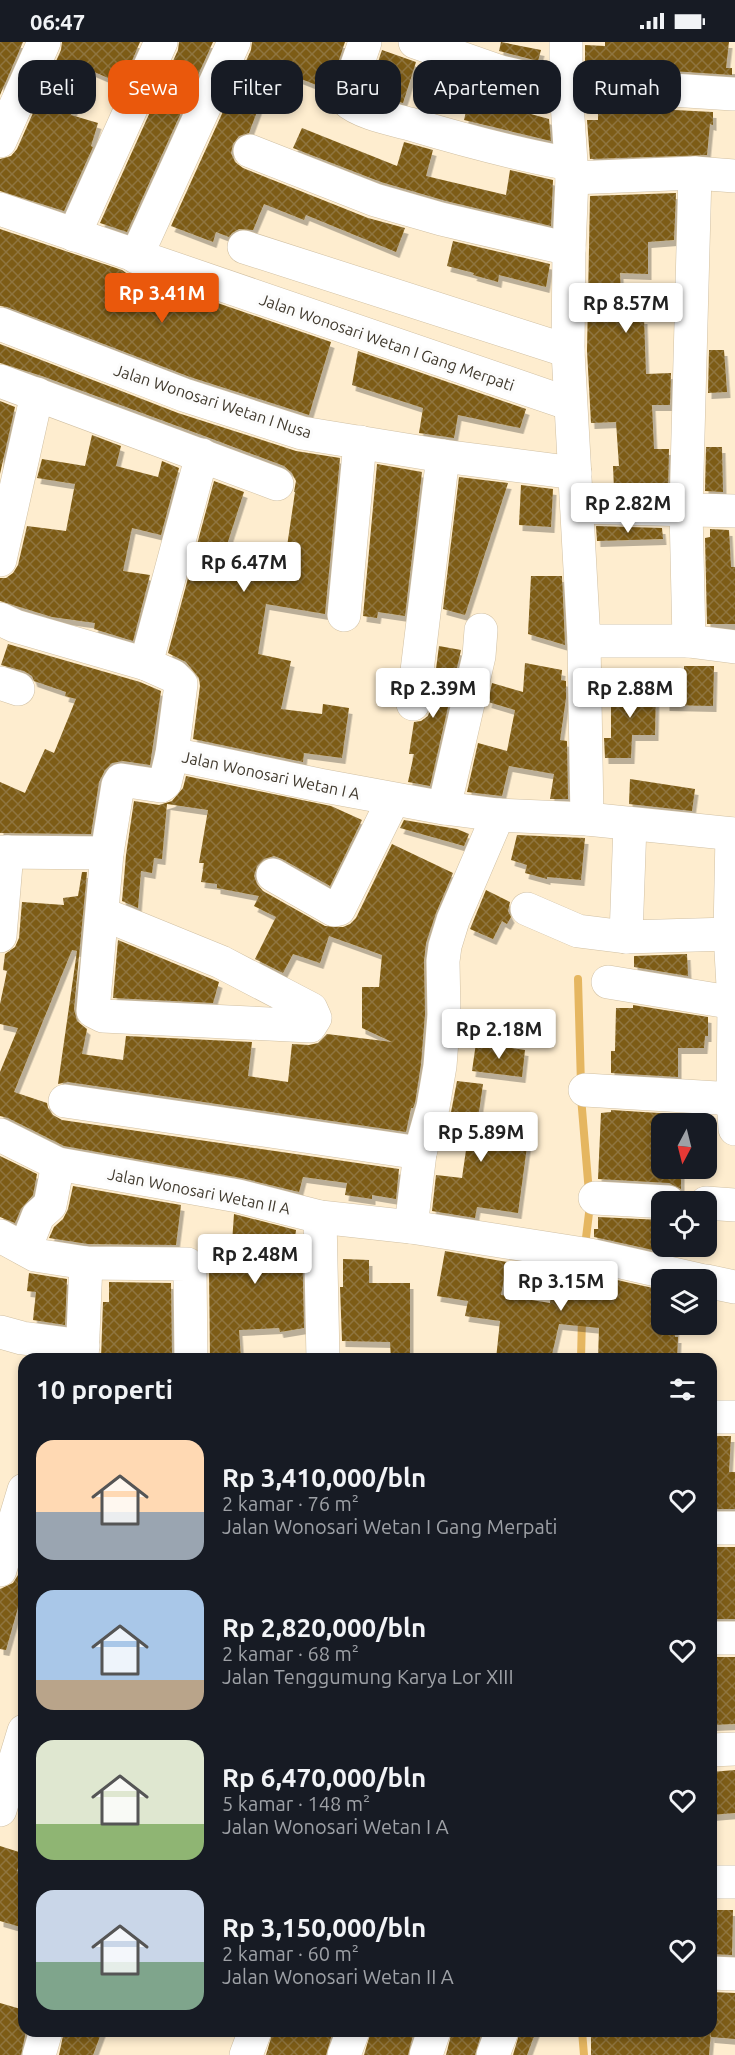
<!DOCTYPE html>
<html lang="id">
<head>
<meta charset="utf-8">
<style>
  body { margin:0; font-family:Ubuntu,sans-serif; background:#20242c; color:#f1f3f6; height:100vh; display:flex; flex-direction:column; font-size:22px; white-space:nowrap }
  * { box-sizing:border-box; margin:0 }
  p { font-size:20px; color:#9ea1a6 }
  .icon { flex:none; width:33px; height:33px; fill:none; stroke:currentColor; stroke-width:2; stroke-linecap:round; stroke-linejoin:round }
  .map { position:relative; flex:1; overflow:hidden }
  .details { position:absolute; left:18px; top:1311px; width:699px; height:684px; display:flex; flex-direction:column; background:#171b24; border-radius:18px; box-shadow:0 3px 9px #0003 }
  .details>* { flex:none }
  .hud { position:absolute; left:18px; top:18px; width:699px; height:54px; display:flex; gap:12px }
  .needle { width:39px; rotate:187deg }
  .buttons { position:absolute; left:651px; top:1071px; display:grid; gap:12px }
  .buttons a { display:grid; place-items:center; width:66px; height:66px; border-radius:12px; background:#171b24; box-shadow:0 3px 9px #0003; font-size:30px }
  .price { position:absolute; translate:-50% -51px; padding:0 14px; border-radius:6px; background:#fff; color:#222; font-size:20px; line-height:39px; filter:drop-shadow(0 2px 3px #0008) }
  .price::after { content:''; position:absolute; left:50%; top:36px; width:18px; height:14px; margin-left:-9px; background:inherit; clip-path:polygon(0 0,100% 0,50% 100%) }
  .price.current { background:#ea580c; color:#fff }
  ul { padding:0; list-style:none }
  li { display:flex; align-items:center; gap:18px; height:150px; padding:0 18px }
  li span { display:grid; place-items:center; flex:none; width:168px; height:120px; border-radius:18px; color:#555 }
  li>.icon { margin-inline-start:auto }
  span .icon { width:72px; height:72px; fill:#fffc; stroke-width:1 }
  li b { font-size:26px }
  h2 { display:flex; justify-content:space-between; align-items:center; height:72px; padding:0 18px; font-size:26px }
  .pill { padding:0 21px; border-radius:18px; background:#171b24; box-shadow:0 3px 9px #0003; font-size:21px; line-height:54px }
  .pill.current { background:#ea580c; color:#fff }
  .status { display:flex; justify-content:space-between; align-items:center; height:42px; padding:0 30px; background:#171b24; direction:ltr }
  .status svg { height:16px; fill:currentColor }
  .map>svg:first-child { display:block }
</style>
</head>
<body>
<div class="status"><b>06:47</b><svg viewBox="0 0 49 12"><path d="M0 12V9h3v3zM5 12V6h3v6zM10 12V3h3v9zM15 12V0h3v12zM26 1h20v11H26zM47 4h2v5h-2z"/></svg></div>
<div class="map">
<svg width="735" height="2013" viewBox="0 0 735 2013">
  <defs>
    <pattern id="building-cross-hatch" width="8" height="8" patternUnits="userSpaceOnUse" patternTransform="scale(1.5)"><rect width="8" height="8" fill="#7d5b15"/><path d="M0 0l8 8M0 8l8-8" fill="none" stroke="#8f7540"/></pattern>
    <filter id="shadow"><feDropShadow dx="3.5" dy="6" stdDeviation="0" flood-color="#0004"/></filter>
  </defs>
  <rect width="100%" height="100%" fill="#feedcf"/>
  <g fill="none" stroke-linecap="round" stroke-linejoin="round">
    <g stroke="#e5b660" stroke-width="8">
      <path d="M578 937 581 1043"/>
      <path d="M581 1055 589 1151"/>
      <path d="M585 1204 590 1163"/>
      <path d="M583 1248 584 1232"/>
      <path d="M581 1317 582 1275"/>
      <path d="M582 1989 584 2013"/>
    </g>
  </g>
  <g fill="url(#building-cross-hatch)" filter="url(#shadow)">
    <path d="M0 0H23L0 53Z"/>
    <path d="M62 0H140L122 42 92 29 71 73 98 81 91 104 93 105 64 169 0 149V117L11 114 17 107 61 8Z"/>
    <path d="M179 0H213L127 190 100 181 178 8Z"/>
    <path d="M252 0H345L329 48 281 29 269 62 261 59 249 91 239 94 233 102 231 111 235 120 243 126 368 176 405 186 396 210 306 173 304 178 264 162 253 188 239 187 232 191 229 195 216 190 213 200 171 184 251 8Z"/>
    <path d="M501 0 541 8 538 19 499 9Z"/>
    <path d="M605 0H729L726 26H732V33L642 27H585V3L605 4Z"/>
    <path d="M382 8 416 20 403 61 368 50Z"/>
    <path d="M479 42 532 56 527 71 549 77 551 99 464 78 470 53 475 54Z"/>
    <path d="M598 64 713 70V83L710 82 707 113 590 117 587 78H598Z"/>
    <path d="M302 86 397 124 404 100 433 108 426 134 506 153 510 128 553 138 551 184 446 159 381 140 293 106Z"/>
    <path d="M676 151 674 198 648 200V232L620 231 622 276H644L646 332 671 331 670 363H652L654 407H669L668 449 614 447 613 424H619L616 380 591 381 587 309 590 154Z"/>
    <path d="M0 187 122 228 129 233 173 249 174 246 331 300 309 373 190 335 7 265 0 264Z"/>
    <path d="M453 199 550 222 546 245 499 233 498 240 473 233 474 231 447 224Z"/>
    <path d="M0 302 178 371 296 409 340 416 325 572 266 562 258 612 291 619 281 667 322 672 323 662 349 666 342 716 304 711 303 720 193 697 200 644 199 636 186 620 168 611 214 439 244 450 223 515 284 525 295 450H294L296 439 292 431 284 424 207 395 42 334 0 321Z"/>
    <path d="M709 308H724L727 350 708 351Z"/>
    <path d="M358 309 526 367 520 386 458 373 454 396 419 391 423 366 352 343Z"/>
    <path d="M0 359 15 365 0 432Z"/>
    <path d="M92 393 121 404 116 424 158 435 162 419 179 426 161 493 132 486 123 529 150 533 133 599 94 587 95 581 52 575 0 559V536H6L13 531 18 523 27 484 66 489 75 442 37 436 42 417 85 424Z"/>
    <path d="M706 405H722L723 450 705 449Z"/>
    <path d="M377 422 422 430 405 574 378 570 377 576 363 574Z"/>
    <path d="M459 435 508 441 465 573 443 567Z"/>
    <path d="M521 443 553 447 551 485 519 483Z"/>
    <path d="M596 484 662 486 663 497 597 499Z"/>
    <path d="M710 487 729 488 731 525H735V582H707L705 496 710 495Z"/>
    <path d="M531 534H562L565 603 528 592Z"/>
    <path d="M8 602 140 640 161 649 150 723 123 719 112 721 105 728 99 740 91 792 0 791V740L25 751 45 707 54 711 76 657 65 654 66 650 34 639 32 634 24 629 1 623Z"/>
    <path d="M439 604 461 608 430 744 408 740 414 712H409L414 680 421 679 428 674 431 665Z"/>
    <path d="M525 621 562 628 561 638 566 639V656L560 698 567 699 568 757H550L554 732 509 724 502 754 467 750 478 701 507 709 515 668 488 660 492 641 523 650Z"/>
    <path d="M684 624H714L713 664 666 663V626L684 627Z"/>
    <path d="M611 644 656 645 655 693H632L631 716H605L604 696H611Z"/>
    <path d="M186 734 331 764 362 778 330 844 282 817 274 814 264 817 257 824 254 834 257 842 263 849 325 884 343 885 350 882 356 876 392 802 453 831 436 871 426 901 424 919 425 972 421 1022 415 1061 413 1066H411L406 1090 68 1040 58 1042 77 909 72 908 14 1050 47 1061 48 1066 53 1073 62 1078 399 1127 396 1157 372 1153V1157L345 1153 347 1141 303 1135 299 1150 241 1136 64 1104 8 1076 0 1074V1030L18 986 0 982V962L7 929 3 928 5 912 15 905 19 896 22 860 64 863 63 856 78 854 82 830H87L74 967 77 979 87 987 82 1012 123 1018 126 994 252 1000 248 1034 288 1040 292 1002 309 1003 318 1001 327 992 392 1000 362 986V945H379L382 913 329 894 320 921 293 912 283 931 255 917 276 875 254 864 259 854 217 846V842L201 840 204 821H199L208 768 167 762 162 817 154 816 152 831 141 829 138 866 122 859 126 813 134 759 159 763 172 759 183 746Z"/>
    <path d="M630 737 695 747 692 769 629 762Z"/>
    <path d="M404 778 457 787 469 792 464 804 400 786Z"/>
    <path d="M517 793 585 796 581 838 547 835V837L525 831 527 823 511 818Z"/>
    <path d="M486 848 510 860 508 869 511 875 507 882 502 879 493 897 470 887Z"/>
    <path d="M118 898 219 940 213 961 113 956Z"/>
    <path d="M687 912 688 934 634 925V914Z"/>
    <path d="M633 963 708 975V994H705L704 1006H678V1035L611 1031V1009H615L616 966H633Z"/>
    <path d="M476 1001 525 1008 522 1035 472 1029Z"/>
    <path d="M457 1039 483 1042 476 1090 528 1097 518 1171 477 1165 475 1176 432 1169 436 1133 462 1136 468 1094 447 1091Z"/>
    <path d="M611 1068 675 1072V1082H657V1126H681V1147L669 1141 598 1137 601 1071 611 1070Z"/>
    <path d="M0 1114 37 1132 33 1153 21 1167 15 1181 0 1175Z"/>
    <path d="M73 1144 181 1163 176 1203 88 1202 49 1196 54 1185 63 1177 68 1167Z"/>
    <path d="M234 1172 296 1188 295 1196H302L304 1286 280 1290 279 1286 239 1288 241 1317H210L209 1228 205 1217 231 1215Z"/>
    <path d="M598 1175 662 1178V1210L594 1195V1187H598Z"/>
    <path d="M445 1209 507 1220 501 1253 550 1261 553 1236 589 1239 590 1232 662 1248V1282H676L675 1295H678L677 1317 617 1314V1317H598L599 1286 559 1282 551 1317H496L500 1279 465 1274 468 1259 437 1254Z"/>
    <path d="M343 1217 369 1218V1241H410V1317H391L390 1300 342 1299 340 1245H343Z"/>
    <path d="M29 1231 67 1237 65 1283 33 1278 36 1250 27 1249Z"/>
    <path d="M109 1240 171 1241 172 1317H101L103 1260H109Z"/>
    <path d="M711 1394H731L729 1430H735V1467H711Z"/>
    <rect x="711" y="1505" width="24" height="72"/>
    <path d="M24 1513V1564L19 1562 6 1608 0 1607V1547L13 1541 18 1533Z"/>
    <path d="M711 1615H735V1682L711 1683Z"/>
    <path d="M735 1728V1771L711 1773V1730Z"/>
    <path d="M0 1804 22 1811 17 1829 24 1832V1886L0 1879Z"/>
    <path d="M711 1868H733L732 1913 711 1912Z"/>
    <path d="M711 1950 735 1951V1997L711 1995V1990L709 2013H591V1989H711Z"/>
    <path d="M0 1961 24 1968V1989H26L21 2013H0Z"/>
    <path d="M64 1989H102L93 2013H59Z"/>
    <path d="M273 1989H333L326 2013H266Z"/>
    <path d="M371 1989H414L408 2013H364Z"/>
    <path d="M452 1989H482L475 2013H446Z"/>
    <path d="M520 1989H536L527 2013H513Z"/>
  </g>
  <g fill="none" stroke-linecap="round" stroke-linejoin="round">
    <g stroke="#d1c0a3" stroke-width="34">
      <g id="minor">
        <path d="M365 0 347 52 346 58C360 71 391 77 410 82 463 98 516 112 570 122"/>
        <path d="M415 0 501 30 566 45 641 46 733 52"/>
        <path d="M566 0V45L572 136 569 207 568 309 584 599 587 777"/>
        <path d="M0 99 44 0"/>
        <path d="M250 109 375 158 441 177 569 207"/>
        <path d="M572 136 695 131 735 134"/>
        <path d="M0 167 570 362"/>
        <path d="M74 193 161 0"/>
        <path d="M244 205 568 309"/>
        <path d="M136 215 234 0"/>
        <path d="M0 282 184 353 302 391 443 414 575 431"/>
        <path d="M0 339 277 442"/>
        <path d="M577 465 735 469"/>
        <path d="M0 518 37 352"/>
        <path d="M344 573 360 400"/>
        <path d="M0 577 15 584 146 622"/>
        <path d="M584 599H689L735 605"/>
        <path d="M689 599 686 468 695 131"/>
        <path d="M0 641 18 647"/>
        <path d="M413 662 443 414"/>
        <path d="M172 712 319 743 444 766 498 773 587 777 735 792"/>
        <path d="M444 766 479 614 481 588"/>
        <path d="M498 773 453 878 445 904 443 919 444 973 440 1024 433 1065 420 1111 411 1185 590 1213 700 1238"/>
        <path d="M732 792 730 892 734 961 733 1057 735 1087"/>
        <path d="M0 810 107 811 118 743 121 738 161 744 165 741 172 712 181 642 173 634 146 622 202 413"/>
        <path d="M273 833 334 868 339 867 393 758"/>
        <path d="M527 867 578 889 626 895 730 892"/>
        <path d="M103 872 221 920 311 967 315 976 310 984 103 974 93 969 107 811"/>
        <path d="M0 894 7 810"/>
        <path d="M626 895 630 782"/>
        <path d="M608 940 735 961"/>
        <path d="M585 1048 735 1057"/>
        <path d="M65 1059 420 1111"/>
        <path d="M0 1093 58 1122 238 1154 320 1175 411 1185"/>
        <path d="M595 1156 668 1160"/>
        <path d="M706 1161 735 1163"/>
        <path d="M320 1175 323 1317"/>
        <path d="M0 1194 35 1213 86 1221 187 1222 190 1228 191 1317"/>
        <path d="M25 1207 38 1174 50 1163 58 1122"/>
        <path d="M706 1239 735 1245"/>
        <path d="M0 1290 22 1296 83 1304"/>
        <path d="M82 1317 86 1221"/>
        <path d="M711 1375H735"/>
        <path d="M711 1486H735"/>
        <path d="M0 1528 24 1448"/>
        <path d="M711 1596H735"/>
        <path d="M711 1708 735 1707"/>
        <path d="M0 1768 24 1689"/>
        <path d="M711 1840H735"/>
        <path d="M711 1931 735 1932"/>
        <path d="M39 2013 46 1989"/>
        <path d="M246 2013 255 1989"/>
        <path d="M344 2013 353 1989"/>
        <path d="M426 2013 434 1989"/>
        <path d="M493 2013 502 1989"/>
      </g>
    </g>
    <use href="#minor" stroke="#fff" stroke-width="33"/>
  </g>
  <g text-anchor="middle" dominant-baseline="central" stroke-width="6" stroke-linejoin="round" paint-order="stroke">
    <g font-size="16" fill="#413a2e" stroke="#fcfcfc">
      <text transform="translate(387 300) rotate(19)">Jalan Wonosari Wetan I Gang Merpati</text>
      <text transform="translate(213 359) rotate(18)">Jalan Wonosari Wetan I Nusa</text>
      <text transform="translate(271 733) rotate(12)">Jalan Wonosari Wetan I A</text>
      <text transform="translate(199 1149) rotate(11)">Jalan Wonosari Wetan II A</text>
    </g>
  </g>
</svg>
<div class="buttons">
<a><svg class="needle" viewBox="-14 -14 28 28"><path d="M0-13l5 13h-10z" fill="#e53935"/><path d="M0 13l5-13h-10z" fill="#9ea1a6"/></svg></a>
<a><svg class="icon" aria-label="locate" viewBox="0 0 24 24"><circle cx="12" cy="12" r="6"/><path d="M12 2v4M12 18v4M2 12h4M18 12h4"/></svg></a>
<a><svg class="icon" aria-label="layers" viewBox="0 0 24 24"><path d="M12 4l9 5-9 5-9-5zM3 14l9 5 9-5"/></svg></a>
</div>
<b class="price current" style="left:162px;top:282px">Rp 3.41M</b>
<b class="price" style="left:626px;top:292px">Rp 8.57M</b>
<b class="price" style="left:628px;top:492px">Rp 2.82M</b>
<b class="price" style="left:244px;top:551px">Rp 6.47M</b>
<b class="price" style="left:433px;top:677px">Rp 2.39M</b>
<b class="price" style="left:630px;top:677px">Rp 2.88M</b>
<b class="price" style="left:499px;top:1018px">Rp 2.18M</b>
<b class="price" style="left:481px;top:1121px">Rp 5.89M</b>
<b class="price" style="left:255px;top:1243px">Rp 2.48M</b>
<b class="price" style="left:561px;top:1270px">Rp 3.15M</b>
<div class="hud">
<a class="pill">Beli</a>
<a class="pill current">Sewa</a>
<a class="pill">Filter</a>
<a class="pill">Baru</a>
<a class="pill">Apartemen</a>
<a class="pill">Rumah</a>
</div>
<section class="details">
<h2>10 properti<svg class="icon" aria-label="filters" viewBox="0 0 24 24"><path d="M4 7h16M4 17h16"/><circle cx="9" cy="7" r="2"/><circle cx="15" cy="17" r="2"/></svg></h2>
<ul>
<li><span style="background:linear-gradient(#ffd9b3 60%,#9aa5b1 0)"><svg class="icon" aria-label="home" viewBox="0 0 24 24"><path d="M3 11l9-7 9 7M6 9v11h12V9"/></svg></span><div><b>Rp 3,410,000/bln</b><p>2 kamar · 76 m²</p><p>Jalan Wonosari Wetan I Gang Merpati</p></div><svg class="icon" aria-label="heart" viewBox="0 0 24 24"><path d="M12 20l-8-8c-3-5 5-10 8-4 3-6 11-1 8 4z"/></svg></li>
<li><span style="background:linear-gradient(#a9c7e8 75%,#b9a48a 0)"><svg class="icon" aria-label="home" viewBox="0 0 24 24"><path d="M3 11l9-7 9 7M6 9v11h12V9"/></svg></span><div><b>Rp 2,820,000/bln</b><p>2 kamar · 68 m²</p><p>Jalan Tenggumung Karya Lor XIII</p></div><svg class="icon" aria-label="heart" viewBox="0 0 24 24"><path d="M12 20l-8-8c-3-5 5-10 8-4 3-6 11-1 8 4z"/></svg></li>
<li><span style="background:linear-gradient(#dfe7d0 70%,#8fb573 0)"><svg class="icon" aria-label="home" viewBox="0 0 24 24"><path d="M3 11l9-7 9 7M6 9v11h12V9"/></svg></span><div><b>Rp 6,470,000/bln</b><p>5 kamar · 148 m²</p><p>Jalan Wonosari Wetan I A</p></div><svg class="icon" aria-label="heart" viewBox="0 0 24 24"><path d="M12 20l-8-8c-3-5 5-10 8-4 3-6 11-1 8 4z"/></svg></li>
<li><span style="background:linear-gradient(#c9d6e8 60%,#7fa58c 0)"><svg class="icon" aria-label="home" viewBox="0 0 24 24"><path d="M3 11l9-7 9 7M6 9v11h12V9"/></svg></span><div><b>Rp 3,150,000/bln</b><p>2 kamar · 60 m²</p><p>Jalan Wonosari Wetan II A</p></div><svg class="icon" aria-label="heart" viewBox="0 0 24 24"><path d="M12 20l-8-8c-3-5 5-10 8-4 3-6 11-1 8 4z"/></svg></li>
</ul>
</section>
</div>
</body>
</html>
